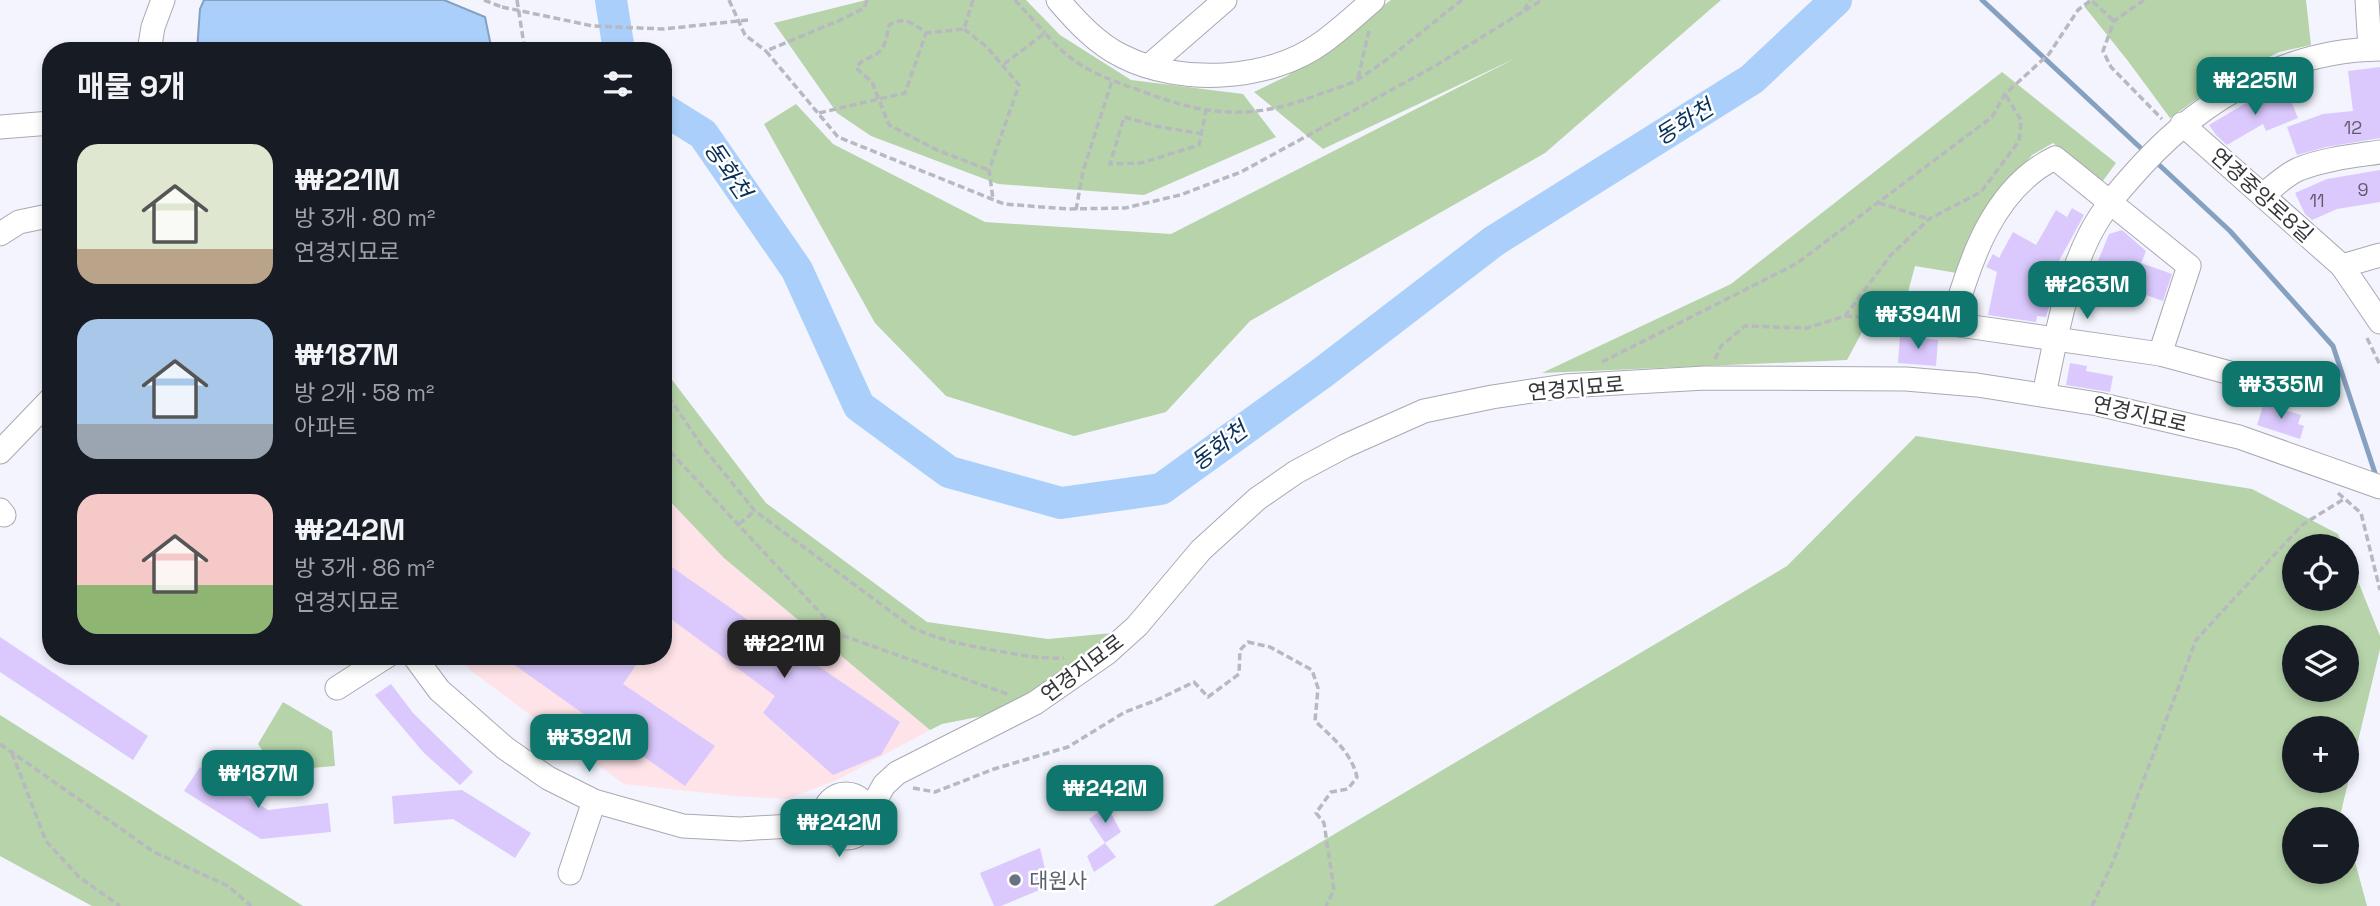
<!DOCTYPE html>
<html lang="ko">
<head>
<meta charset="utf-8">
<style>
  body { margin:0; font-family:"Space Grotesk","Noto Sans KR",sans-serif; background:#242831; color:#f1f3f6; height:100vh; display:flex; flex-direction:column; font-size:26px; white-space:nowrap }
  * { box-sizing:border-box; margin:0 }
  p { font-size:23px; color:#9ea1a6 }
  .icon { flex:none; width:38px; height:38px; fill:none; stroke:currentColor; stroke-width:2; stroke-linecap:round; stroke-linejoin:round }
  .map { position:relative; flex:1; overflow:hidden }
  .panel { position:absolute; left:42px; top:42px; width:630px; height:623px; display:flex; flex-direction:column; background:#171b24; border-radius:28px; box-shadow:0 4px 10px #0003 }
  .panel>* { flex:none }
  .tools { position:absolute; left:2282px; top:534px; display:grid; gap:14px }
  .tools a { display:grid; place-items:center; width:77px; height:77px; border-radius:50%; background:#171b24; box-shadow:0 4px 10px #0003; font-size:35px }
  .price { position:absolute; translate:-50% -60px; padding:0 16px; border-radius:14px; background:#0f766e; color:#fff; font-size:23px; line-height:46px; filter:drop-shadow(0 2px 4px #0008) }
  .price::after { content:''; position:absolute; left:50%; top:42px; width:21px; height:16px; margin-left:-10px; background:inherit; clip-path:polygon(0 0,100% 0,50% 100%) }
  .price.current { background:#222; color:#fff }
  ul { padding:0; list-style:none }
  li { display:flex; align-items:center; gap:21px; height:175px; padding:0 35px }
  li span { display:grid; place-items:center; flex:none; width:196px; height:140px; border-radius:21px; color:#555 }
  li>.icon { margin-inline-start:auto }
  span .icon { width:84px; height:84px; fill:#fffc; stroke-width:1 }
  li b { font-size:30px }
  h2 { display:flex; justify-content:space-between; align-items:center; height:84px; padding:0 35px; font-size:30px }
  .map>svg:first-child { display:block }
</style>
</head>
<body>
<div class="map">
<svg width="2380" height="906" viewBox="0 0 2380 906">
  <rect width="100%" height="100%" fill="#f3f4fd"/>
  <path fill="#fee3e8" d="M663 494 724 558 930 730 837 780 787 799 734 796 624 784 470 670 460 656H663Z"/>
  <g fill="#b6d3a9" fill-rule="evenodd">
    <path d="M866 0H1026L1060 35 1131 80 1243 94 1276 137 1144 195 998 184 871 136 837 113 774 23Z"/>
    <path d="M1391 0H1721L1545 153 1250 321 1166 412 1074 436 946 396 875 323 764 124 796 104 833 144 985 222 1171 234 1516 58 1323 149 1254 92 1287 76Z"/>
    <path d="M2091 0H2306L2311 45 2279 52 2222 81 2170 118 2128 61 2084 6Z"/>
    <path d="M2002 72 2116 163 2102 182 2053 143 2032 155 1987 206 1957 273 1915 266 1904 307 1875 308 1847 360 1542 373 1731 284Z"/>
    <path d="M663 368 766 503 927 622 1048 639 1113 633 1071 672 1008 711 942 724 930 730 724 558 663 494Z"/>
    <path d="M1916 436 2252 489 2338 534 2343 546H2294V598H2347V554L2380 636V649L2341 812 2343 819H2294V872H2347V832L2367 906H1213L1787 566ZM2294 637H2347V690H2294ZM2347 728V780H2294V728Z"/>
    <path d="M283 702 332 731 335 766 276 771 258 744Z"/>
    <path d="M0 715 303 906H92L0 856Z"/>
  </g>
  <path fill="#a9cffa" stroke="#86a1c0" stroke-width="2" d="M204 0H444L485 17 492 51H197L200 9Z"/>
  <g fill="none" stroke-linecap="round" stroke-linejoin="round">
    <g stroke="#86a1c0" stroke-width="5">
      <path d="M1982 0 2145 152"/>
      <path d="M2155 161 2230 231 2333 346 2377 479"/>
    </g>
    <g stroke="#a9cffa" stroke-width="32">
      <path d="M611 0 619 51"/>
      <path d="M663 109 703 134 797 270 859 406 949 472 1061 503 1161 489 1322 373 1494 241 1752 79 1836 0"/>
    </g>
  </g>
  <g fill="#dbc9fd">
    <path d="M2380 67V138L2326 147 2297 155 2287 127 2323 114 2353 111 2348 71Z"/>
    <path d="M2287 91 2298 118 2266 131 2263 124 2227 145 2216 135 2209 125 2251 100 2268 93 2270 98Z"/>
    <path d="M2380 170V202L2337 209 2312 220 2305 214 2295 193 2327 179Z"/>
    <path d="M2072 208 2084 215 2054 270 2059 272 2046 317 2037 316 2036 322 1988 315 1997 272 1986 267 1993 254 1999 258 2013 232 2036 245 2056 210 2067 217Z"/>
    <path d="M2122 230 2146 251 2141 263 2172 274 2163 301 2129 289 2123 305 2092 294 2103 263 2098 261 2109 234Z"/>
    <path d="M1900 336 1938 340 1936 366 1898 363Z"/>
    <path d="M2070 363 2087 366 2086 371 2113 376 2110 392 2066 385Z"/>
    <path d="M2264 403 2301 415 2298 424 2304 426 2300 439 2257 425Z"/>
    <path d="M663 561 801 657 802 655 900 722 881 755 833 775 763 713 775 696 663 613Z"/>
    <path d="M0 637 148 736 133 760 0 672Z"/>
    <path d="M502 656H642L623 684 715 746 685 786Z"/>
    <path d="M391 684 413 713 473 772 460 785 424 753 375 695Z"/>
    <path d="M200 767 268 810 328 803 331 832 261 839 184 791Z"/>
    <path d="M462 790 531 833 515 858 453 819 394 824 392 796Z"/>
    <path d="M1107 806 1121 832 1105 843 1089 819Z"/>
    <path d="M1105 843 1116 857 1094 872 1087 856Z"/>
    <path d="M1040 848 1049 886 1001 906H994L980 873Z"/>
  </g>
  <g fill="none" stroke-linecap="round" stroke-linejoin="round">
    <g stroke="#a8a9b2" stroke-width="25">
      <g id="minor">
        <path d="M1058 0C1076 21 1097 44 1122 56 1181 86 1270 81 1323 42 1341 29 1357 14 1373 0"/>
        <path d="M2367 0 2370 49"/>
        <path d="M149 51 153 27 163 0"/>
        <path d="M1149 66 1225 0"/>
        <path d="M2182 124 2342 266 2380 255"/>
        <path d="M0 127 51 123"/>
        <path d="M2263 195C2275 186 2285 175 2299 169 2324 159 2353 156 2380 152"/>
        <path d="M0 234 19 222 43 217 51 221"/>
        <path d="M2342 266 2380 322"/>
        <path d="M1882 318 1952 324 2160 354 2282 387"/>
        <path d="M1952 324C1969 262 1993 188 2055 158L2189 266 2160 354"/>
        <path d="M2044 395C2055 342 2065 284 2089 236 2103 208 2122 187 2143 164 2205 97 2287 50 2380 49"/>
        <path d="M0 452 51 399"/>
        <path d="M0 510 4 515"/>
        <path d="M414 656 439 690 505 748 548 778 594 801 683 826 740 829 791 826"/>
        <path d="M337 688 387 656"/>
        <circle cx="846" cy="816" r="22"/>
        <path d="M868 814 884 785 897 773 1035 703 1107 653 1137 626 1201 550 1257 499 1296 472 1345 446 1424 411 1492 397 1565 386 1705 378 1906 379 1977 385 2098 404 2239 437 2380 487"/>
        <path d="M570 873 594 801"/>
      </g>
    </g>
    <g stroke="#b8b9c0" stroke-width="3.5" stroke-dasharray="7 3.5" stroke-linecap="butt">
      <path d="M484 0 502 7"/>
      <path d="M517 0 525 51"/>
      <path d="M729 0 745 35 766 51"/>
      <path d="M867 0 864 8 845 18 766 51 838 137 1004 204 1068 209 1125 208 1180 195 1241 172 1435 66 1542 0"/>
      <path d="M973 0 964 29 926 33C913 23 905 16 889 25 887 34 886 46 879 52 870 60 864 56 856 68L872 82 889 125 937 150 989 170"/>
      <path d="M1015 0 1045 33"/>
      <path d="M2144 0 2114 21 2103 51 2111 67 2162 119"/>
      <path d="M1524 10 1530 0"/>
      <path d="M964 29 987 47 1019 85 989 170 993 199"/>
      <path d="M1004 64 1045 33C1076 69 1100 76 1144 92 1209 117 1255 120 1320 94 1333 89 1348 86 1360 78 1396 55 1428 26 1462 0"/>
      <path d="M1358 78 1369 31"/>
      <path d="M819 113 905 93 926 33"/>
      <path d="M1203 134 1160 127 1124 117 1110 164 1141 163 1199 145 1206 110"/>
      <path d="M1879 203 1929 219"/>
      <path d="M1076 210 1083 171 1112 81"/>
      <path d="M1845 316 1862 317"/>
      <path d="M2367 338 2380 365"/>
      <path d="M1715 359 1721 346 1745 326 1807 328 1845 316 1890 256 1929 219 1981 192 2019 141 2021 120 2005 94"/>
      <path d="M1602 362 1796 264 1992 117 2005 94 2049 54 2078 10 2091 0 2114 21"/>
      <path d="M663 388 702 446 755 511 913 628C945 642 974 647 1009 653 1028 656 1045 659 1064 658"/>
      <path d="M663 444 841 635 1010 695"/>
      <path d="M2338 493 2361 513 2380 590"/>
      <path d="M739 524 755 511"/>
      <path d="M0 744 154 852 228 886 251 906"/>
      <path d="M12 753 46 841 79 877 120 906"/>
      <path d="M913 788 935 792 994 769 1068 747 1125 712 1157 700 1194 682 1208 697 1239 674 1240 650 1248 642 1270 647 1312 670 1318 688 1315 721C1333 738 1351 752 1357 777L1348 789 1331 792 1316 813 1324 823 1334 890 1326 906"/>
      <path d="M2092 906 2113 862 2196 640 2302 525 2344 499"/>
    </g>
    <use href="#minor" stroke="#fff" stroke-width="23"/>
    <path stroke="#b8b9c0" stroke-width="3.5" stroke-dasharray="7 3.5" stroke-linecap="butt" d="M502 7 593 26 664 29 748 20"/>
  </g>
  <circle fill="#6b7280" stroke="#fff" stroke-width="2.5" cx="1015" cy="880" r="7"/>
  <g text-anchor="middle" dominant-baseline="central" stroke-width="5" stroke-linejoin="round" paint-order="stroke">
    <g font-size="18" fill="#5e5b6a">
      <text x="2353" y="127">12</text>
      <text x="2363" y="189">9</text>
      <text x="2317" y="200">11</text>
    </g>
    <g font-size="21" fill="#353639" stroke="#fff">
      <text transform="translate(2262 195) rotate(42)">연경중앙로8길</text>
      <text transform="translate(1576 388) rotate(-5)">연경지묘로</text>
      <text transform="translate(2140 414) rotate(13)">연경지묘로</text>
      <text transform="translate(1082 668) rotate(-37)">연경지묘로</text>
    </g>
    <g font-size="21" fill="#5b616d" stroke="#fff" text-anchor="start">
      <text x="1029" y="880">대원사</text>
    </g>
    <g font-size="23" font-style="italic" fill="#093158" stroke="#fff">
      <text transform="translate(1684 122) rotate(-32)">동화천</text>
      <text transform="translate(728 170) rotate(56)">동화천</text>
      <text transform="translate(1219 446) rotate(-37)">동화천</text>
    </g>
  </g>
</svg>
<div class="tools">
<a><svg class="icon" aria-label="locate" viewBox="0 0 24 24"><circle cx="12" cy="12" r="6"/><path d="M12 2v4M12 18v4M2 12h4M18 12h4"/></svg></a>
<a><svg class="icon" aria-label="layers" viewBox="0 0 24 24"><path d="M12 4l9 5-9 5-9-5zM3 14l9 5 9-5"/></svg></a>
<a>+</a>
<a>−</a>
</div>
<b class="price" style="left:2255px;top:117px">₩225M</b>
<b class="price" style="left:2087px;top:321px">₩263M</b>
<b class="price" style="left:1918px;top:351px">₩394M</b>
<b class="price" style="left:2281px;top:421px">₩335M</b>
<b class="price current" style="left:784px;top:680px">₩221M</b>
<b class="price" style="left:589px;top:774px">₩392M</b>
<b class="price" style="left:258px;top:810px">₩187M</b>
<b class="price" style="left:1105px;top:825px">₩242M</b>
<b class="price" style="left:839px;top:859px">₩242M</b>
<section class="panel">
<h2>매물 9개<svg class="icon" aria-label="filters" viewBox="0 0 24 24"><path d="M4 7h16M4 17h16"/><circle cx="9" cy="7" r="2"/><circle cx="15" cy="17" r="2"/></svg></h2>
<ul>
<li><span style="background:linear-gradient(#dfe7d0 75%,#b9a48a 0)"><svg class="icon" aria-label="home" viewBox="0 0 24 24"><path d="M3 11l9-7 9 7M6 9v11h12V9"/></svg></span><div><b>₩221M</b><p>방 3개 · 80 m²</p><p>연경지묘로</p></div></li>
<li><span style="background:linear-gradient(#a9c7e8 75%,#9aa5b1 0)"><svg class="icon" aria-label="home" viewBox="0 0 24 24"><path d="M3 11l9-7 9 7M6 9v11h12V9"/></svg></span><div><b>₩187M</b><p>방 2개 · 58 m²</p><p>아파트</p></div></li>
<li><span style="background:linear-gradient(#f6c9c9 65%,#8fb573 0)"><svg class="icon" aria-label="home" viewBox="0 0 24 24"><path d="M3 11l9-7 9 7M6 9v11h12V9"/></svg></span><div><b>₩242M</b><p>방 3개 · 86 m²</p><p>연경지묘로</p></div></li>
</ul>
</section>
</div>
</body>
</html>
